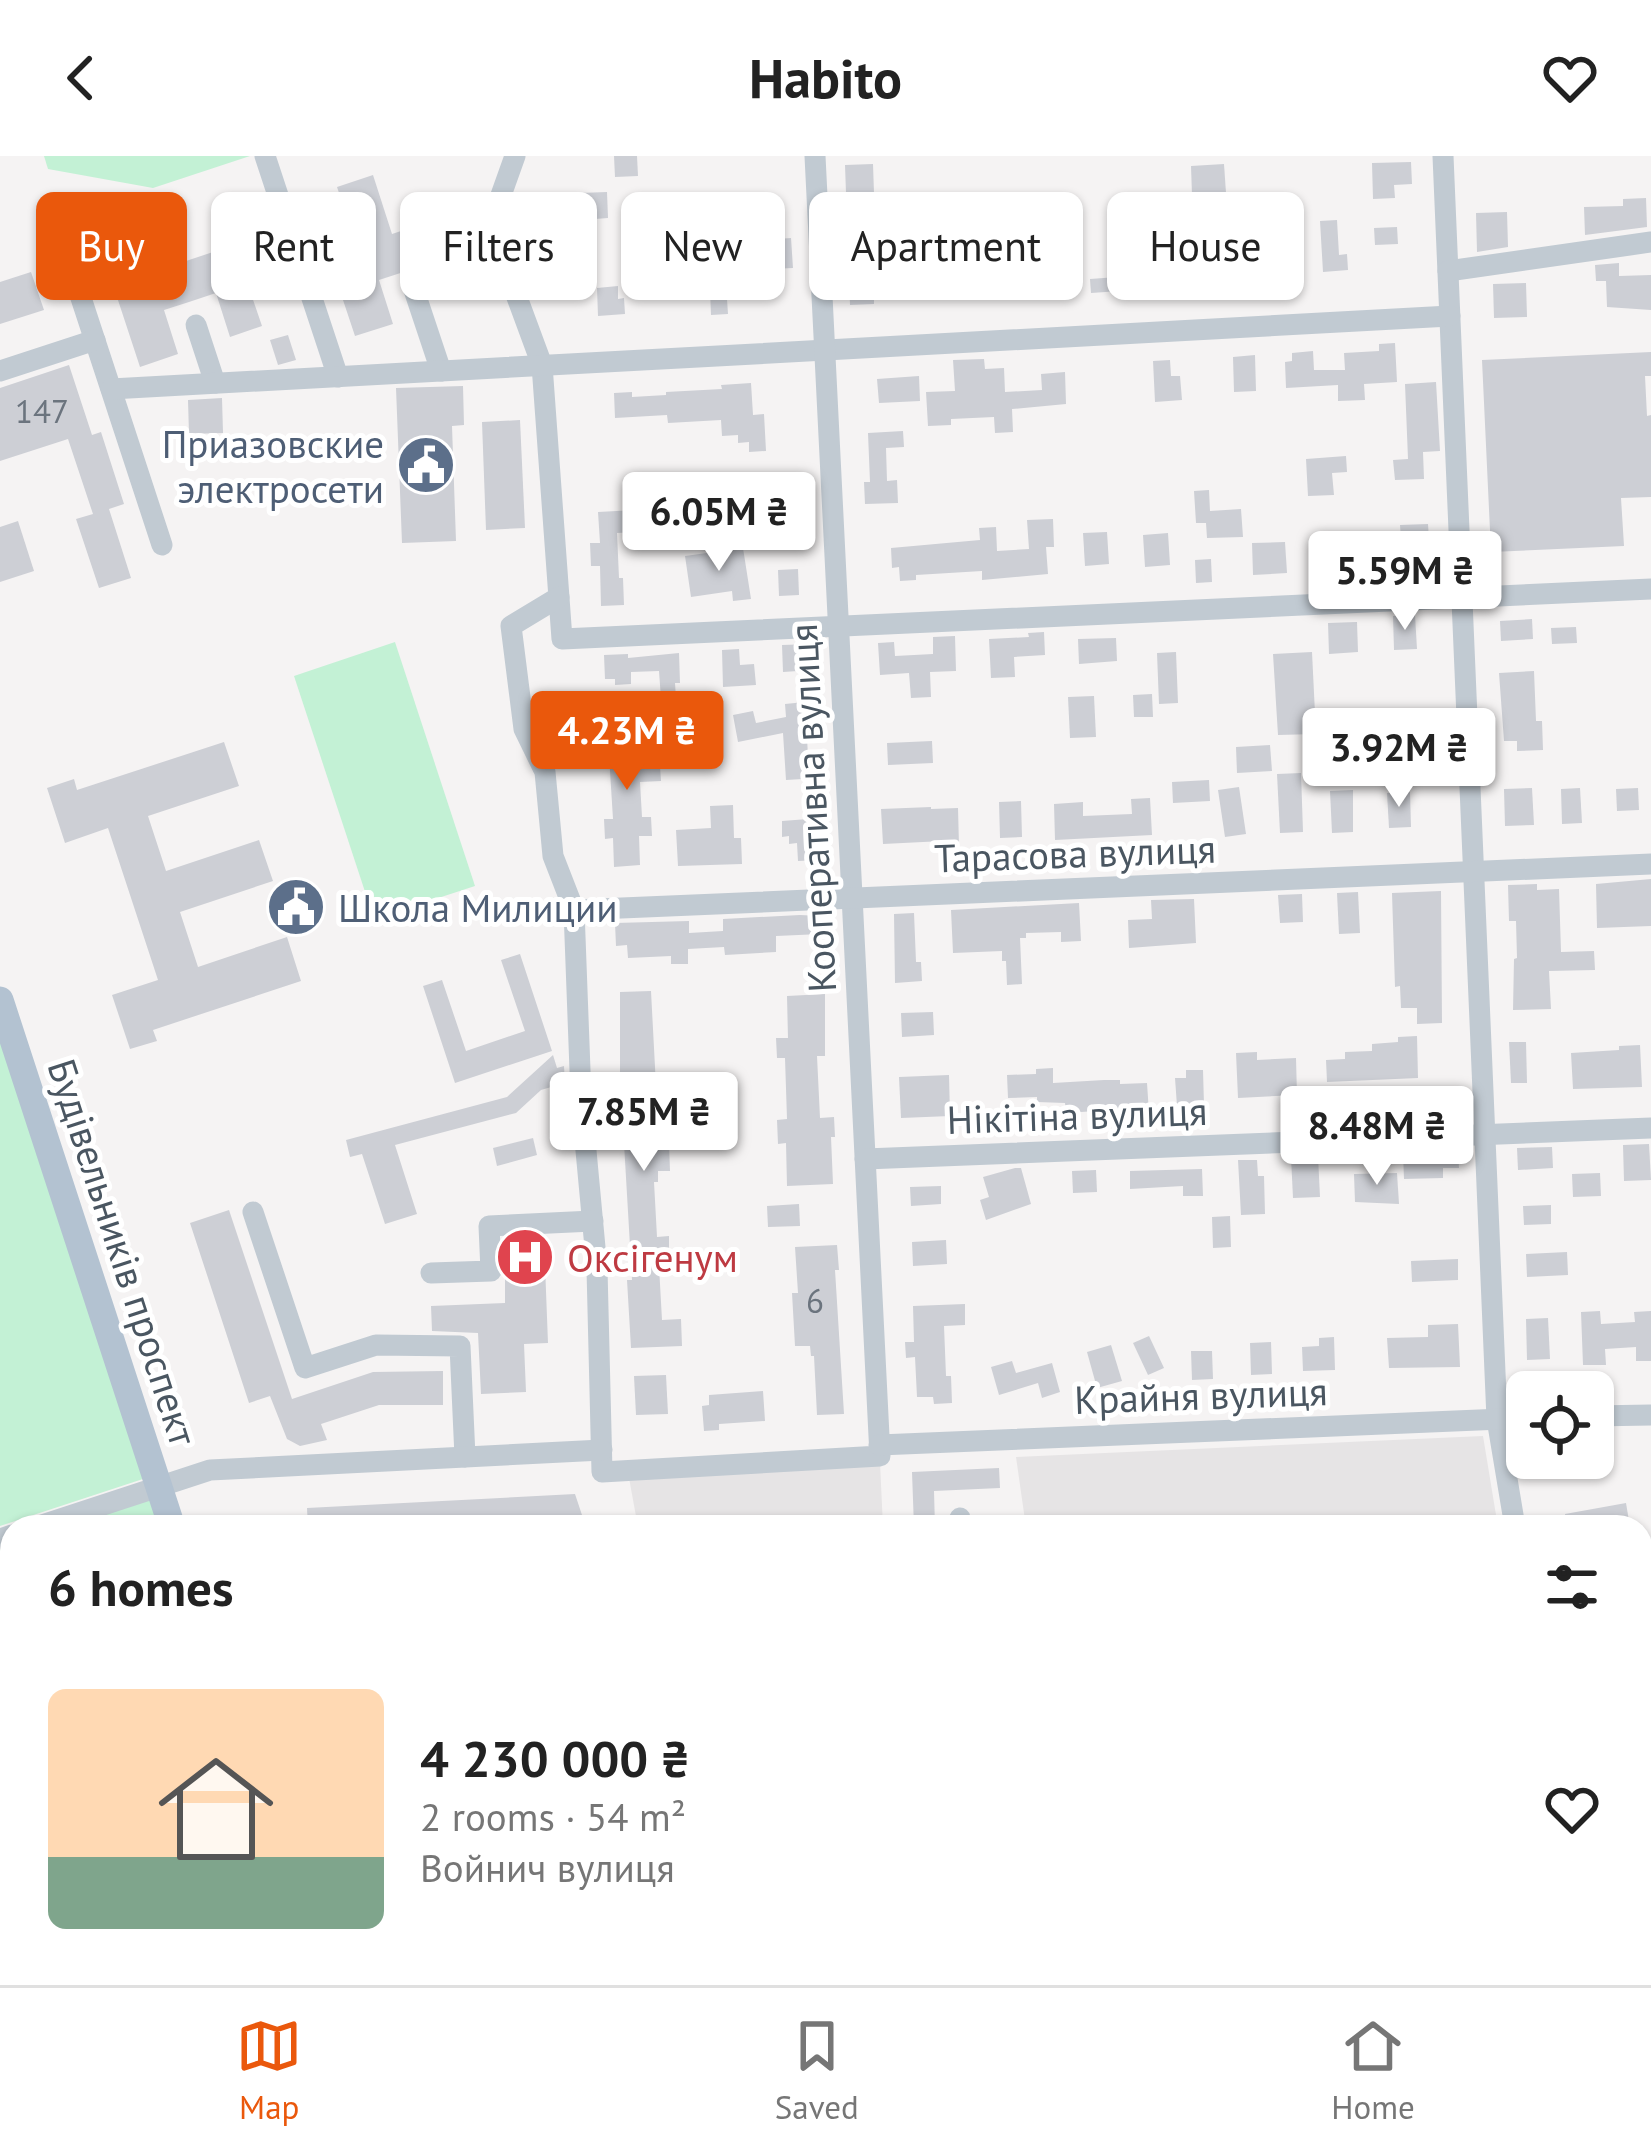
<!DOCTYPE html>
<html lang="en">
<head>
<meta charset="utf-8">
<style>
  body { margin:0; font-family:"PT Sans",sans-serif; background:#f2f2f2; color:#222; height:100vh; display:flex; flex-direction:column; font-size:45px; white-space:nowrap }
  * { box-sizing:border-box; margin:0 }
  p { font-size:39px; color:#767676 }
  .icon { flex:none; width:66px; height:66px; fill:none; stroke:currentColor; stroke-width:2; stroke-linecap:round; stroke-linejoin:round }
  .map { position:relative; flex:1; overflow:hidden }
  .drawer { position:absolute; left:0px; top:1359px; width:1653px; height:471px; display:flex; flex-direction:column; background:#fff; border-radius:36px 36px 0 0; box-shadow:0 3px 9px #0004 }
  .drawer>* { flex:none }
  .top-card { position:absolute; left:36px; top:36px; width:1581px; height:108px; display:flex; gap:24px }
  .fabs { position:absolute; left:1506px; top:1215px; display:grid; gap:24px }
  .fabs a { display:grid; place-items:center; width:108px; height:108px; border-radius:18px; background:#fff; box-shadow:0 3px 9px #0004; font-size:60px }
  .price { position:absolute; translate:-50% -102px; padding:0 27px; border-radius:12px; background:#fff; color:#222; font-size:39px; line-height:78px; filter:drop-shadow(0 3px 6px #0008) }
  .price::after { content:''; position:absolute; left:50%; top:72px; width:36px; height:27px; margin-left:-18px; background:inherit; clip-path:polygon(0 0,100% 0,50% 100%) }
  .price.active { background:#ea580c; color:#fff }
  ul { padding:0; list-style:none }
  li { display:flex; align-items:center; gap:36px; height:300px; padding:0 48px }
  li+li { border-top:3px solid #e0e0e0 }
  li span { display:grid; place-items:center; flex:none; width:336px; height:240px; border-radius:18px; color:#555 }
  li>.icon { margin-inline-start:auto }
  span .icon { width:144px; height:144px; fill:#fffc; stroke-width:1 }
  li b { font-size:51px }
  h2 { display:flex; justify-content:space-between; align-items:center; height:144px; padding:0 48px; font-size:51px }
  .pill { padding:0 42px; border-radius:18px; background:#fff; box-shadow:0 3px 9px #0004; font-size:42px; line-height:108px }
  .pill.active { background:#ea580c; color:#fff }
  header { display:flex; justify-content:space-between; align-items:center; height:156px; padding:0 48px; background:#fff; font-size:54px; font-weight:700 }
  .menu { display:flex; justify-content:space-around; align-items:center; height:168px; border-top:3px solid #e0e0e0; background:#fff; font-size:33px; color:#767676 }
  .menu a { display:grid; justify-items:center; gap:6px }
  .menu .active { color:#ea580c }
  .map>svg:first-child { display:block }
</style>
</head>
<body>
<header><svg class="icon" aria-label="back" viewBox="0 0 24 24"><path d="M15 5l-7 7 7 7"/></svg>Habito<svg class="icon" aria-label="heart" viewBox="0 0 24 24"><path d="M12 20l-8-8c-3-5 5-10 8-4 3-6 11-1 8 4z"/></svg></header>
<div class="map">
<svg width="1651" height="1829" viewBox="0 0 1651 1829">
  <rect width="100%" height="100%" fill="#f5f3f3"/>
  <g fill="#e6e4e5">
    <path d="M1483 1280 1498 1371H1026L1016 1301Z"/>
    <path d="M880 1307 883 1371H638L629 1322Z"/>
    <path d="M387 1818H573L540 1829H391Z"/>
  </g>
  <g fill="#c3f1d5">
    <path d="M44 0H250L153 32 48 13Z"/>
    <path d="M395 486 475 730 374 763 294 520Z"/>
    <path d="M0 878 146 1322 0 1370Z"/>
    <path d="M152 1343 161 1371H66Z"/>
    <path d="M12 1389V1818H308L311 1829H0V1393Z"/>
  </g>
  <g fill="#cdcfd5">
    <path d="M614 0H637L638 20 615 21Z"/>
    <path d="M1411 6 1412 28 1394 29 1395 42 1373 43 1372 7Z"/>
    <path d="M873 8 875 66H881L882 86H878L880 136H874V148L850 149 845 9Z"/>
    <path d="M1224 8 1226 37 1192 39 1191 10Z"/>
    <path d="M373 19 392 78 461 55 474 93 379 124 393 168 355 180 330 105 359 96 337 31Z"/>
    <path d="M607 36 608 62 582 64 580 37Z"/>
    <path d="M1646 42 1647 71 1585 79 1584 51 1623 50V43Z"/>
    <path d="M157 49 177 108 246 85 258 123 247 126 262 170 230 181 216 137 189 146 164 154 178 198 140 211 115 135 143 126 122 61Z"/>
    <path d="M962 56 964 91 935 93 933 58Z"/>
    <path d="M1507 56 1508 91 1477 96 1476 57Z"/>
    <path d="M1337 64 1339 99 1347 98 1348 114 1323 116 1320 65Z"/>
    <path d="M1150 65 1152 93H1165L1167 127 1133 129 1134 134 1091 137 1090 123 1117 121 1116 94 1135 93 1134 66Z"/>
    <path d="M777 68V83L791 82 793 112 772 113 773 119 758 120 755 69Z"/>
    <path d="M1397 71 1398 88 1375 89 1374 72Z"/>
    <path d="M1209 81 1211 122 1196 123 1194 82Z"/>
    <path d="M1278 83 1279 101 1272 102 1273 121 1257 122 1255 84Z"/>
    <path d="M1047 88 1049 133 1007 135V141L971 143 969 100 1027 97 1026 89Z"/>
    <path d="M936 100 939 142 914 143 912 102Z"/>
    <path d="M1619 107V120L1651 119V154L1607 151 1606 125H1596L1595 109Z"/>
    <path d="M736 109 738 143H727L728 158 711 159 709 111Z"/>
    <path d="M31 116 44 154 0 168V126Z"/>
    <path d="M1526 127 1527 161 1494 162 1493 128Z"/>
    <path d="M618 130V143L624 142 625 158 598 160 597 132Z"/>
    <path d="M288 179 296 204 278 209 270 184Z"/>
    <path d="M1395 187 1397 226 1364 228 1365 244 1338 245V229L1286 232 1285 206 1292 205V197L1313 195 1314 214H1345L1344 197 1379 195V188Z"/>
    <path d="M1651 196V220H1645L1647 260 1651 259V341L1621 342 1624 390 1491 396 1482 204Z"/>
    <path d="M1255 199 1256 235 1234 236 1233 201Z"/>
    <path d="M984 203 985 213 1004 212 1005 236 1042 234 1041 218 1065 216 1066 248 1012 253 1013 276 995 277 994 261 951 263V269L928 270 926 236 955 235 953 204Z"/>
    <path d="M1170 204 1171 220H1180L1182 244 1155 246 1153 205Z"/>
    <path d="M69 209 92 279 101 276 124 348 109 353 131 422 99 432 76 363 93 358 68 283 0 305V232Z"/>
    <path d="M919 220 920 245 879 247 877 223Z"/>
    <path d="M1436 226 1440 295 1423 296 1424 323 1395 324 1393 304 1408 303 1405 228Z"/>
    <path d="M751 227 753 259 764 258 766 295 749 296V286L738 287V279L722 280 721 264 668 267 667 259 615 262 614 237 632 236V241L666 239V236L722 233 721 229Z"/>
    <path d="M463 230 464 269 452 270 456 385 402 387 396 232Z"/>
    <path d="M222 242 223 277 189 278 188 244Z"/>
    <path d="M520 264 525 372 486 374 482 266Z"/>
    <path d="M903 275 904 291 886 292 887 325 897 324 898 347 865 348 864 326H870L868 277Z"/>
    <path d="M1346 300 1347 316 1332 317 1334 339 1308 340 1306 303Z"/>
    <path d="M1209 334 1210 355 1241 353 1243 381 1207 382 1206 367H1196L1194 335Z"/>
    <path d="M635 354 636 376 617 377 619 422H623L624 449 601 450 600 410H591L590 387H600L598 356Z"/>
    <path d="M801 357 802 384 772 385 771 358Z"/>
    <path d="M1053 363 1054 391H1046L1048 418 982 424V415L916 419V424L900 425 899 411 892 412 891 392 980 384 979 372 996 371 997 395 1029 393 1027 364Z"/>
    <path d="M18 365 34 415 0 426V371Z"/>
    <path d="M1428 368 1430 399 1408 401 1407 383H1401L1400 369Z"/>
    <path d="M1107 376 1109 408 1085 410 1083 377Z"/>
    <path d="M1168 377 1170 409 1145 411 1143 379Z"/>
    <path d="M1355 378 1356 404 1332 405 1330 379Z"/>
    <path d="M1285 386 1287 417 1253 419 1252 387Z"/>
    <path d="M743 392 751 443 733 445 732 435 691 441 685 400Z"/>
    <path d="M1211 403 1212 426 1196 427 1195 404Z"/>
    <path d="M798 413 799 439 779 440 778 414Z"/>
    <path d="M1415 459 1417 493 1394 494 1393 460Z"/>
    <path d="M1532 463 1533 483 1501 485 1500 465Z"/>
    <path d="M1357 466 1358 496 1329 498 1328 467Z"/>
    <path d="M1576 471 1577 487 1552 488 1551 472Z"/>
    <path d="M1044 476 1045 499 1014 501 1015 521 991 522 989 483 1029 481 1028 477Z"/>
    <path d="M955 480 956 515 930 516 931 541 911 542 909 517 880 519 878 487 894 486 895 500 933 498V481Z"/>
    <path d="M1116 482 1117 505 1079 508 1078 483Z"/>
    <path d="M812 488 813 514 783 516 782 489Z"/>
    <path d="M739 493 740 509 754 508 756 529 723 531 722 494Z"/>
    <path d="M1176 496 1178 547 1159 548 1157 497Z"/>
    <path d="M1312 496 1316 578 1278 579 1273 498Z"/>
    <path d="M679 497 680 527H675L676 542 661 543 659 515 631 516V528L615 529V523H605L604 499 628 498V502Z"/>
    <path d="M1534 515 1536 565H1542L1543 594 1517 595V585H1504L1499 517Z"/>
    <path d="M1152 538 1153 561H1134L1133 539Z"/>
    <path d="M1094 540 1096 581 1070 582 1068 541Z"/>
    <path d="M805 546 808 600H818L819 622 786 624 783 577 738 586 733 559 753 555 756 567 786 561 785 548Z"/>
    <path d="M639 565 641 611 660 610 661 625 640 626 642 661H651L652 680H639L640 709 614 711 613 682 605 683 604 663H613L607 567Z"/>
    <path d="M1431 572 1432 588 1418 589V603L1393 604 1392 574Z"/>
    <path d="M932 585 933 607 888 609 887 587Z"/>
    <path d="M224 586 239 630 148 660 166 715 259 684 273 725 180 756 198 811 287 781 301 825 153 874 157 885 130 893 112 839 158 824 108 672 65 687 47 632 74 623 77 634Z"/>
    <path d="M1270 589 1272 615 1237 617 1236 591Z"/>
    <path d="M1301 617 1303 676 1280 677 1277 618Z"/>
    <path d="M1209 624 1210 645 1173 647 1172 626Z"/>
    <path d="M1239 631 1246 678 1225 681 1218 634Z"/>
    <path d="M1532 632 1534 669 1505 670 1504 633Z"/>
    <path d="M1580 632 1582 667 1562 668 1561 633Z"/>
    <path d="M1638 632 1639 654 1617 655 1616 633Z"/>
    <path d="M1353 634V676L1332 677 1330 635Z"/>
    <path d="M1410 636 1411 671 1389 672 1387 637Z"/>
    <path d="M1150 642 1152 679 1055 684 1054 648 1083 646V660L1132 658 1131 643Z"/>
    <path d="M1021 645 1022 681 1000 682 999 646Z"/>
    <path d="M733 649 734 682H741L742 708 678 710 676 674 711 672 710 650Z"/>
    <path d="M931 651V653L958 652 959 690H943V685L883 688 881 653Z"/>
    <path d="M808 663V673L817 672 819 704 798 705 797 687 789 688V680L782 681V665Z"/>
    <path d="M1651 723V770L1597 772 1596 728Z"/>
    <path d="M1537 728V734L1559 733 1561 796 1594 795 1595 814 1549 815 1551 853 1513 854 1514 803 1517 802 1516 765H1509L1508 729Z"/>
    <path d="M1441 735 1442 867 1417 868V852H1401L1400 830 1395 831 1392 737Z"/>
    <path d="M1358 736 1360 777 1339 778 1337 737Z"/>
    <path d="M1302 738 1303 766 1280 767 1278 739Z"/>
    <path d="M1194 743 1196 787 1129 792 1128 764 1152 763 1151 744Z"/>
    <path d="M1079 747 1081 785 1061 786V776L1026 777V782H1020L1022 828 1007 829 1006 805H1002V795L953 797 951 754Z"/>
    <path d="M914 757 916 806H921L922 825 895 827 894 758Z"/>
    <path d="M800 759 820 760 821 778 776 780V796L725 799 724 791 688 793V808H671V800L628 802 627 789 616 790 615 767 689 765V777L723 775V763Z"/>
    <path d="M520 798 552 895 455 927 423 830 442 824 466 895 525 875 501 804Z"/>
    <path d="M651 835 656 930H649L651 961 668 960 670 1015H658V1026H654L657 1081 669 1080V1095H664L665 1110H659L662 1164 681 1163 682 1190 631 1192 627 1124H632L620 919V836Z"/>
    <path d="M825 838V900H817L820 962 834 961 835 981H831L833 1028 787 1030 786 987 778 988 777 964 787 963 785 902H777L776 882H788L787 840Z"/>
    <path d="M933 856 934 879 902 881 901 857Z"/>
    <path d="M1417 880 1418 922 1327 926 1326 904 1345 903V896L1372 895V888L1398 886V881Z"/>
    <path d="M1509 886H1526L1527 927H1511Z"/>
    <path d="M1640 889 1642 931 1573 933 1571 897 1619 894V890Z"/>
    <path d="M1257 896V904L1296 902 1297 939 1238 942 1236 897Z"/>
    <path d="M553 899 557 912 564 910 565 927 541 934 516 957 395 989 417 1058 385 1068 362 998 350 1001 346 984 507 941Z"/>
    <path d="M1053 912V927L1104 924H1120V928L1147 927 1149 957H1126V953L1066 957 1065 947 1037 946V941L1008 942 1007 919 1036 918V913Z"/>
    <path d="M1186 914H1203L1204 949 1177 950 1175 922H1186Z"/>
    <path d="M949 919 950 960 901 962 899 921Z"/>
    <path d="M533 982 537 999 497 1010 493 992Z"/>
    <path d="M1649 988 1651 1024 1624 1025 1623 989Z"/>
    <path d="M1552 991 1553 1012 1518 1014 1517 992Z"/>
    <path d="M1458 995 1459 1012H1443V1022L1404 1023 1403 997Z"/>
    <path d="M1318 1000 1320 1041 1293 1042 1291 1001Z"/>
    <path d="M1238 1004H1257L1258 1020H1264L1265 1058 1241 1059Z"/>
    <path d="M1015 1012H1021L1031 1048 986 1064 980 1044 989 1041 983 1021Z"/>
    <path d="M1202 1013 1203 1040H1183V1030L1130 1033V1015Z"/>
    <path d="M1096 1014 1097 1036 1073 1037 1072 1015Z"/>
    <path d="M1397 1017 1399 1048 1355 1046 1354 1018Z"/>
    <path d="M1600 1017 1601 1040 1573 1041 1572 1018Z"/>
    <path d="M941 1030V1048L911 1050 910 1031Z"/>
    <path d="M799 1048 800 1070 768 1071 767 1050Z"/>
    <path d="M1551 1049V1068L1524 1069 1523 1050Z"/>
    <path d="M229 1054 292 1243 373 1216 443 1215V1249H379L321 1268 327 1284 300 1290 287 1283 270 1240 249 1247 190 1067Z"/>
    <path d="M1230 1060 1231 1091 1213 1092 1212 1061Z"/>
    <path d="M544 1083 548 1187 524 1188 526 1236 481 1238 478 1177 432 1175 431 1150 505 1147V1085Z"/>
    <path d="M946 1084 947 1108 913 1110 912 1086Z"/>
    <path d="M837 1089 839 1114H835L844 1258 817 1259 814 1200H811L810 1190H795L792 1137H798L795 1091Z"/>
    <path d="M1567 1096 1568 1119 1527 1121 1526 1098Z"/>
    <path d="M1458 1103V1124L1412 1126 1411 1105Z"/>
    <path d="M965 1148V1169L944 1170 946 1220H951L952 1247 934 1248 933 1241H917L915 1201 906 1202 905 1186H914L913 1150Z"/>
    <path d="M1600 1155 1601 1168 1635 1166 1634 1156 1651 1155V1205H1636V1191L1605 1193 1606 1209H1583L1581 1156Z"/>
    <path d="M1548 1162 1550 1203 1527 1204 1526 1163Z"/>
    <path d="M1458 1168 1460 1211 1389 1212 1387 1182 1428 1181V1169Z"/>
    <path d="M1149 1180 1164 1212 1148 1219 1133 1187Z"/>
    <path d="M1334 1181 1335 1214 1303 1215 1302 1191 1319 1190V1182Z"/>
    <path d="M1271 1186 1272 1218 1251 1219 1250 1187Z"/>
    <path d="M1111 1189 1122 1225 1097 1232 1087 1196Z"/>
    <path d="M1191 1195H1212L1213 1223 1192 1224Z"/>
    <path d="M1012 1205 1016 1217 1052 1207 1060 1236 1042 1242 1038 1227 999 1239 991 1211Z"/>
    <path d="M666 1219 668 1258 636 1259 634 1220Z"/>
    <path d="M763 1235 765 1265 719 1268V1274L704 1275 702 1250 709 1249V1239Z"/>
    <path d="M999 1312 1000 1332 934 1335 935 1371H914L912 1316Z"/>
    <path d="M575 1338 586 1371H308L307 1352Z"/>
    <path d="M1626 1347 1630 1371H1567L1565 1358Z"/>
  </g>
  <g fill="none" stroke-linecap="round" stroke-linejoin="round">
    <g stroke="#c1cad2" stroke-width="21">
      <path d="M265 0 338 221"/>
      <path d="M515 0 500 42 499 80 508 117 542 209 562 483 1651 433"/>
      <path d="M1443 0 1497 1263 1515 1371"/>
      <path d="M61 81 162 389"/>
      <path d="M1448 115 1651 86"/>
      <path d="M196 169 215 227"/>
      <path d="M0 215 95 184"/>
      <path d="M441 215 414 134 505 104"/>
      <path d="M111 233 1450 160"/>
      <path d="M559 441 511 470 524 573 545 616 553 700 574 754 581 941 597 1113 602 1316 880 1300 815 0"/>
      <path d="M574 754 1651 708"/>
      <path d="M865 1003 1651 972"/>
      <path d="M253 1056 305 1212 376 1189 460 1190 465 1301"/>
      <path d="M431 1117 491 1115 489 1070 593 1065"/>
      <path d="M1593 1260 1651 1259"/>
      <path d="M879 1289 1527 1262"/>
      <path d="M960 1362 961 1371"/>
      <path d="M36 1371 210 1314 602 1294"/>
      <path d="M0 1383 12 1379"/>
      <path d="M1641 1511 1651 1508"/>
      <path d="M1641 1573 1651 1570"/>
      <path d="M941 1818 944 1829"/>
      <path d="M1159 1818 1162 1829"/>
      <path d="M1376 1818 1380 1829"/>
      <path d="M1629 1828 1630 1829"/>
      <path d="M647 1829 680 1818"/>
    </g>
    <g stroke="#b3c2d1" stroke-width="27">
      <path d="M0 844 172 1371"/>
      <path d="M319 1818 323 1829"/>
    </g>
  </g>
  <defs>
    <g id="civic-disc" transform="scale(3)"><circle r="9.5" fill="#5c6f8a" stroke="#fff"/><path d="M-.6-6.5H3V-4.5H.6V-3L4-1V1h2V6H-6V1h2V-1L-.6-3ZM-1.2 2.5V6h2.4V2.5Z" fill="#fff"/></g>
    <g id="hospital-disc" transform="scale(3)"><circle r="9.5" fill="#e0444e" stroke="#fff"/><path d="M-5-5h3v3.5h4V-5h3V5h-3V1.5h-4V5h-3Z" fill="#fff"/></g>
  </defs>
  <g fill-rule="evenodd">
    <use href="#civic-disc" x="426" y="309"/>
    <use href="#civic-disc" x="296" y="751"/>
    <use href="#hospital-disc" x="525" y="1101"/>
  </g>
  <g text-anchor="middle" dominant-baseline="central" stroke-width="10" stroke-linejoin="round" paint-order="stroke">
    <g font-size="33" fill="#6b747e">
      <text x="42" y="254">147</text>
      <text x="815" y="1144">6</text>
    </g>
    <g font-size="39" fill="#4e5e75" stroke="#fff" text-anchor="end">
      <text x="384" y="287">Приазовские<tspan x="384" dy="45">электросети</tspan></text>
      <text x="338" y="751" text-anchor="start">Школа Милиции</text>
    </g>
    <g font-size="39" fill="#4a5661" stroke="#fff">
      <text transform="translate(812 652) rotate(-93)">Кооперативна вулиця</text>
      <text transform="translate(1075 697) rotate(-2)">Тарасова вулиця</text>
      <text transform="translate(1077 959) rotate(-2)">Нікітіна вулиця</text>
      <text transform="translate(123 1096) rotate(72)">Будівельників проспект</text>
      <text transform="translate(1201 1239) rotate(-2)">Крайня вулиця</text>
    </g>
    <g font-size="39" fill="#be3a42" stroke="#fff" text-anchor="start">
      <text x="567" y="1101">Оксігенум</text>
    </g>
  </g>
</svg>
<div class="fabs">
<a><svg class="icon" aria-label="locate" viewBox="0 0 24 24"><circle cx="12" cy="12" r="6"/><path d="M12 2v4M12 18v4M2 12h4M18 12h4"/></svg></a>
</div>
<b class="price" style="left:719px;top:418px">6.05M ₴</b>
<b class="price" style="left:1405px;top:477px">5.59M ₴</b>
<b class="price active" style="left:627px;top:637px">4.23M ₴</b>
<b class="price" style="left:1399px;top:654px">3.92M ₴</b>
<b class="price" style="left:644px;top:1018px">7.85M ₴</b>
<b class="price" style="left:1377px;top:1032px">8.48M ₴</b>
<div class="top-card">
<a class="pill active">Buy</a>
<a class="pill">Rent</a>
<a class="pill">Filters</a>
<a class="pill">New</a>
<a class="pill">Apartment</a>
<a class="pill">House</a>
</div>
<section class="drawer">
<h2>6 homes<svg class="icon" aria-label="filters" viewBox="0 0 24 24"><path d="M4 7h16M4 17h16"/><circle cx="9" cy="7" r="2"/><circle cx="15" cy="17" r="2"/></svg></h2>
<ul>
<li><span style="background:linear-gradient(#ffd9b3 70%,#7fa58c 0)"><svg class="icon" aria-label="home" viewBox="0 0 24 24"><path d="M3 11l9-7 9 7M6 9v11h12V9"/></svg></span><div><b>4 230 000 ₴</b><p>2 rooms · 54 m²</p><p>Войнич вулиця</p></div><svg class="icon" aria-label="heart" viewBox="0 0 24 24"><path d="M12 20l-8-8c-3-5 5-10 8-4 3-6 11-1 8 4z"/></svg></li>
</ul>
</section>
</div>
<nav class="menu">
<a class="active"><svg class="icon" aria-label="map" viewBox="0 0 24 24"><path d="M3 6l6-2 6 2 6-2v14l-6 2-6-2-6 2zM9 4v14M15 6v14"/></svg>Map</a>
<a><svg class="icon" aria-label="saved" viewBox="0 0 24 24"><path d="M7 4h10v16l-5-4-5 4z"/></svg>Saved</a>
<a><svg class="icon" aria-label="home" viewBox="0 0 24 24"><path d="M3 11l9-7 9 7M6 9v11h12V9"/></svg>Home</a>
</nav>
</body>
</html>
